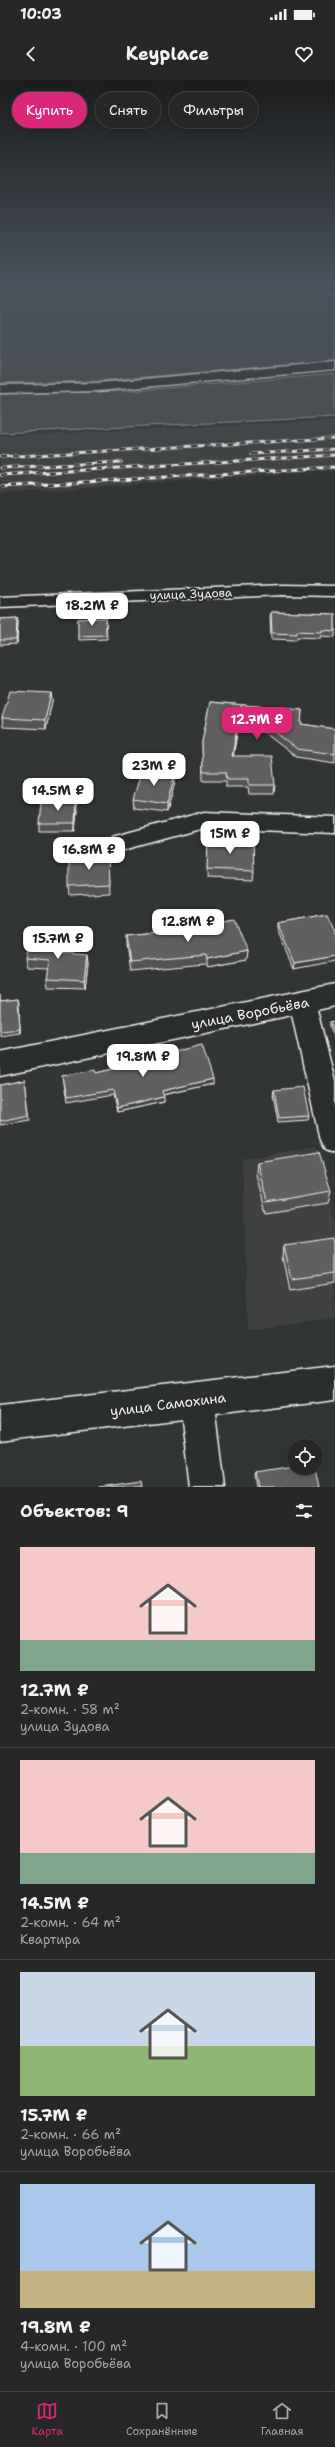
<!DOCTYPE html>
<html lang="ru">
<head>
<meta charset="utf-8">
<style>
  body { margin:0; font-family:"Shantell Sans",sans-serif; background:#2e3030; color:#f1f3f6; height:100vh; display:flex; flex-direction:column; font-size:15px; white-space:nowrap }
  * { box-sizing:border-box; margin:0 }
  p { font-size:13px; color:#a4a6a8 }
  .icon { flex:none; width:22px; height:22px; fill:none; stroke:currentColor; stroke-width:2; stroke-linecap:round; stroke-linejoin:round }
  .map { position:relative; height:1407px; overflow:hidden }
  .panel { display:flex; flex-direction:column; background:#262828; flex:1 }
  .panel>* { flex:none }
  .top-card { position:absolute; left:12px; top:12px; width:311px; height:36px; display:flex; gap:8px }
  .fabs { position:absolute; left:287px; top:1359px; display:grid; gap:8px }
  .fabs a { display:grid; place-items:center; width:36px; height:36px; border-radius:50%; background:#262828; box-shadow:0 2px 10px #0003,0 0 0 1px #424445; font-size:20px }
  .price { position:absolute; translate:-50% -34px; padding:0 9px; border-radius:8px; background:#fff; color:#222; font-size:13px; line-height:26px; filter:drop-shadow(0 1px 2px #0008) }
  .price::after { content:''; position:absolute; left:50%; top:24px; width:12px; height:9px; margin-left:-6px; background:inherit; clip-path:polygon(0 0,100% 0,50% 100%) }
  .price.active { background:#db2777; color:#fff }
  ul { padding:0; list-style:none }
  li { display:grid; align-content:center; gap:8px; height:212px; padding:0 20px }
  li+li { border-top:1px solid #424445 }
  li span { display:grid; place-items:center; height:124px; border-radius:0px; color:#555 }
  li>.icon { margin-inline-start:auto }
  span .icon { width:72px; height:72px; fill:#fffc; stroke-width:1 }
  li b { font-size:17px }
  h2 { display:flex; justify-content:space-between; align-items:center; height:48px; padding:0 20px; font-size:17px }
  .chip { padding:0 14px; border-radius:18px; background:#262828; box-shadow:0 2px 10px #0003,0 0 0 1px #424445; font-size:14px; line-height:36px }
  .chip.active { background:#db2777; color:#fff }
  .status { display:flex; justify-content:space-between; align-items:center; height:28px; padding:0 20px; background:#262828; direction:ltr }
  .status svg { height:11px; fill:currentColor }
  header { display:flex; justify-content:space-between; align-items:center; height:52px; padding:0 20px; background:#262828; font-size:18px; font-weight:700 }
  .tabs { display:flex; justify-content:space-around; align-items:center; height:56px; border-top:1px solid #424445; background:#262828; font-size:11px; color:#a4a6a8 }
  .tabs a { display:grid; justify-items:center; gap:2px }
  .tabs .active { color:#db2777 }
  .map>svg:first-child { display:block }
</style>
</head>
<body>
<div class="status"><b>10:03</b><svg viewBox="0 0 49 12"><path d="M0 12V9h3v3zM5 12V6h3v6zM10 12V3h3v9zM15 12V0h3v12zM26 1h20v11H26zM47 4h2v5h-2z"/></svg></div>
<header><svg class="icon" aria-label="back" viewBox="0 0 24 24"><path d="M15 5l-7 7 7 7"/></svg>Keyplace<svg class="icon" aria-label="heart" viewBox="0 0 24 24"><path d="M12 20l-8-8c-3-5 5-10 8-4 3-6 11-1 8 4z"/></svg></header>
<div class="map">
<svg width="335" height="1407" viewBox="0 0 335 1407">
  <rect width="100%" height="100%" fill="#323535"/>
  <filter id="ink" filterUnits="userSpaceOnUse"><feTurbulence type="fractalNoise" baseFrequency=".025" numOctaves="2"/><feDisplacementMap in="SourceGraphic" scale="8" xChannelSelector="R" yChannelSelector="G"/><feConvolveMatrix kernelMatrix="1 2 1 2 8 2 1 2 1" color-interpolation-filters="sRGB"/></filter>
  <g filter="url(#ink)">
    <g fill="#404242">
      <path d="M335 341V390L0 414V356Z"/>
      <path d="M316 1066 335 1143V1238L248 1250 242 1079Z"/>
    </g>
    <g fill="#4b4d4c" stroke="#a09f9a">
      <path d="M0 205H313L335 218V281L96 301 0 303Z"/>
      <path d="M335 294V337L0 353V314L129 311Z"/>
    </g>
    <g fill="none" stroke-linecap="round" stroke-linejoin="round">
      <g stroke="#f4f1e8" stroke-width="3">
        <g id="minor">
          <path d="M317 205 335 207V215L318 207Z"/>
          <path d="M335 282V290L98 311 0 313V305L98 303Z"/>
          <path d="M283 505 335 506V516L283 515 0 527V517Z"/>
          <path d="M204 732 335 737V753L204 748 120 771 112 769 108 763 112 757Z"/>
          <path d="M335 904V926L317 930 335 1001V1074L325 1070 320 1060 292 935 0 996V972Z"/>
          <path d="M335 1286V1320L216 1335 225 1407H189L181 1339 0 1361V1325Z"/>
        </g>
      </g>
      <use href="#minor" fill="#2a2d2e" fill-rule="evenodd"/>
      <g stroke="#f4f1e8" stroke-width="3">
        <g id="rail">
          <path d="M251 374 335 369"/>
          <path d="M0 377 335 358"/>
          <path d="M0 388 121 382"/>
          <path d="M0 395 335 375"/>
          <path d="M0 407 335 387"/>
        </g>
      </g>
      <use href="#rail" stroke="#2a2d2e" stroke-width="2" stroke-dasharray="6" stroke-linecap="butt"/>
    </g>
    <g fill="#525352" stroke="#f4f1e8">
      <path d="M271 532 335 534V557L321 556V558L297 557 296 560 271 559 270 538Z"/>
      <path d="M17 538 18 542 17 564 0 565V539Z"/>
      <path d="M106 538 107 559 79 560 78 539Z"/>
      <path d="M51 613 52 621 46 649 3 647 2 638Z"/>
      <path d="M210 622 302 630 301 644 335 649V683L296 677 240 634 233 676 275 705 274 714H249L248 707H226V701H203L202 662Z"/>
      <path d="M175 702 167 732 134 728 133 719Z"/>
      <path d="M77 730 75 751H39V743Z"/>
      <path d="M208 759 254 791 253 800 207 798Z"/>
      <path d="M108 775 109 813 70 815 69 806Z"/>
      <path d="M327 834 294 889 278 849V843Z"/>
      <path d="M196 846 247 871 246 880 207 887 205 884 130 891 126 864V856L196 849Z"/>
      <path d="M64 862 65 871V874L88 883 85 908 48 907 47 898 49 888 27 887 25 878Z"/>
      <path d="M0 915V921L18 919 20 953 0 956Z"/>
      <path d="M335 941V959L330 947V942Z"/>
      <path d="M155 976 213 1004 163 1015 164 1022 117 1032 113 1015 66 1023 62 996 96 993 155 979Z"/>
      <path d="M25 1000 30 1040 0 1045V1005Z"/>
      <path d="M274 1010 309 1036 308 1040 278 1042 273 1014Z"/>
      <path d="M257 1082 331 1111 328 1123 266 1133 256 1094Z"/>
      <path d="M335 1164V1203L290 1210 283 1176 284 1165Z"/>
      <path d="M255 1392 319 1407H256L254 1395Z"/>
    </g>
    <g fill="#424342" stroke="#f4f1e8">
      <path d="M17 538 18 542 17 564 16 560Z"/>
      <path d="M51 613 52 621 46 649 45 640Z"/>
      <path d="M241 626 240 634 232 685V676Z"/>
      <path d="M175 694V702L167 732V724Z"/>
      <path d="M76 721 77 730 75 751V743Z"/>
      <path d="M64 862 65 871 63 882V873Z"/>
      <path d="M247 871 246 880 207 887V879Z"/>
      <path d="M87 875 88 883 85 908 84 900Z"/>
      <path d="M335 876V881L294 889 295 883Z"/>
      <path d="M18 919 19 923 20 953V949Z"/>
      <path d="M213 999V1004L162 1015V1011Z"/>
      <path d="M164 1017V1022L117 1032V1028Z"/>
    </g>
    <g fill="#5f605f" stroke="#f4f1e8">
      <path d="M271 532 335 534V551L322 550V552L297 551V554L272 553Z"/>
      <path d="M17 538 16 560H0V539Z"/>
      <path d="M106 538V555L78 556V539Z"/>
      <path d="M10 611 51 613 45 640 2 638Z"/>
      <path d="M210 622 302 630 301 644 335 649V674L297 669 241 626 232 676H272L275 705H249V699H227L226 692H203L202 662Z"/>
      <path d="M142 690 175 694 167 724 133 719Z"/>
      <path d="M76 721 75 743H39L41 722Z"/>
      <path d="M208 759 253 761 254 791 207 789Z"/>
      <path d="M108 775 109 804 69 806V777Z"/>
      <path d="M327 834 335 851V876L295 883 278 843Z"/>
      <path d="M234 839 247 871 207 879 206 875 130 882 126 856 197 849 196 846Z"/>
      <path d="M29 861 64 862 63 873 87 875 84 900 47 898 50 880 25 878Z"/>
      <path d="M18 919 20 949 0 951V921Z"/>
      <path d="M335 941V953L330 942Z"/>
      <path d="M202 965 213 999 162 1011 164 1017 117 1028 113 1010 66 1018 62 996 95 990 96 993 156 979 155 976Z"/>
      <path d="M25 1000 29 1035 0 1041V1005Z"/>
      <path d="M303 1007 309 1036 279 1038 274 1010Z"/>
      <path d="M319 1072 331 1111 267 1122 257 1082Z"/>
      <path d="M334 1158 335 1164V1193L292 1199 284 1165Z"/>
      <path d="M294 1386V1388H315L319 1407H258L255 1392Z"/>
      <path d="M141 1401 142 1407H99Z"/>
    </g>
  </g>
  <linearGradient id="sky" x2="0" y2="1"><stop stop-color="#1c1d1d"/><stop offset="0.51" stop-color="#49515c"/><stop offset="1" stop-color="#49515c" stop-opacity="0"/></linearGradient>
  <rect width="335" height="402" fill="url(#sky)"/>
  <g text-anchor="middle" dominant-baseline="central" stroke-width="4" stroke-linejoin="round" paint-order="stroke">
    <g font-size="12" fill="#f4f1e8" stroke="#2a2d2e">
      <text transform="translate(191 514) rotate(-2)">улица Зудова</text>
    </g>
    <g font-size="14" fill="#f4f1e8" stroke="#2a2d2e">
      <text transform="translate(250 933) rotate(-11)">улица Воробьёва</text>
      <text transform="translate(168 1324) rotate(-7)">улица Самохина</text>
    </g>
  </g>
</svg>
<div class="fabs">
<a><svg class="icon" aria-label="locate" viewBox="0 0 24 24"><circle cx="12" cy="12" r="6"/><path d="M12 2v4M12 18v4M2 12h4M18 12h4"/></svg></a>
</div>
<b class="price" style="left:92px;top:547px">18.2M ₽</b>
<b class="price active" style="left:257px;top:661px">12.7M ₽</b>
<b class="price" style="left:154px;top:707px">23M ₽</b>
<b class="price" style="left:58px;top:732px">14.5M ₽</b>
<b class="price" style="left:230px;top:775px">15M ₽</b>
<b class="price" style="left:89px;top:791px">16.8M ₽</b>
<b class="price" style="left:188px;top:863px">12.8M ₽</b>
<b class="price" style="left:58px;top:880px">15.7M ₽</b>
<b class="price" style="left:143px;top:998px">19.8M ₽</b>
<div class="top-card">
<a class="chip active">Купить</a>
<a class="chip">Снять</a>
<a class="chip">Фильтры</a>
</div>
</div>
<section class="panel">
<h2>Объектов: 9<svg class="icon" aria-label="filters" viewBox="0 0 24 24"><path d="M4 7h16M4 17h16"/><circle cx="9" cy="7" r="2"/><circle cx="15" cy="17" r="2"/></svg></h2>
<ul>
<li><span style="background:linear-gradient(#f6c9c9 75%,#7fa58c 0)"><svg class="icon" aria-label="home" viewBox="0 0 24 24"><path d="M3 11l9-7 9 7M6 9v11h12V9"/></svg></span><div><b>12.7M ₽</b><p>2-комн. · 58 m²</p><p>улица Зудова</p></div></li>
<li><span style="background:linear-gradient(#f6c9c9 75%,#7fa58c 0)"><svg class="icon" aria-label="home" viewBox="0 0 24 24"><path d="M3 11l9-7 9 7M6 9v11h12V9"/></svg></span><div><b>14.5M ₽</b><p>2-комн. · 64 m²</p><p>Квартира</p></div></li>
<li><span style="background:linear-gradient(#c9d6e8 60%,#8fb573 0)"><svg class="icon" aria-label="home" viewBox="0 0 24 24"><path d="M3 11l9-7 9 7M6 9v11h12V9"/></svg></span><div><b>15.7M ₽</b><p>2-комн. · 66 m²</p><p>улица Воробьёва</p></div></li>
<li><span style="background:linear-gradient(#a9c7e8 70%,#c2b280 0)"><svg class="icon" aria-label="home" viewBox="0 0 24 24"><path d="M3 11l9-7 9 7M6 9v11h12V9"/></svg></span><div><b>19.8M ₽</b><p>4-комн. · 100 m²</p><p>улица Воробьёва</p></div></li>
</ul>
</section>
<nav class="tabs">
<a class="active"><svg class="icon" aria-label="map" viewBox="0 0 24 24"><path d="M3 6l6-2 6 2 6-2v14l-6 2-6-2-6 2zM9 4v14M15 6v14"/></svg>Карта</a>
<a><svg class="icon" aria-label="saved" viewBox="0 0 24 24"><path d="M7 4h10v16l-5-4-5 4z"/></svg>Сохранённые</a>
<a><svg class="icon" aria-label="home" viewBox="0 0 24 24"><path d="M3 11l9-7 9 7M6 9v11h12V9"/></svg>Главная</a>
</nav>
</body>
</html>
